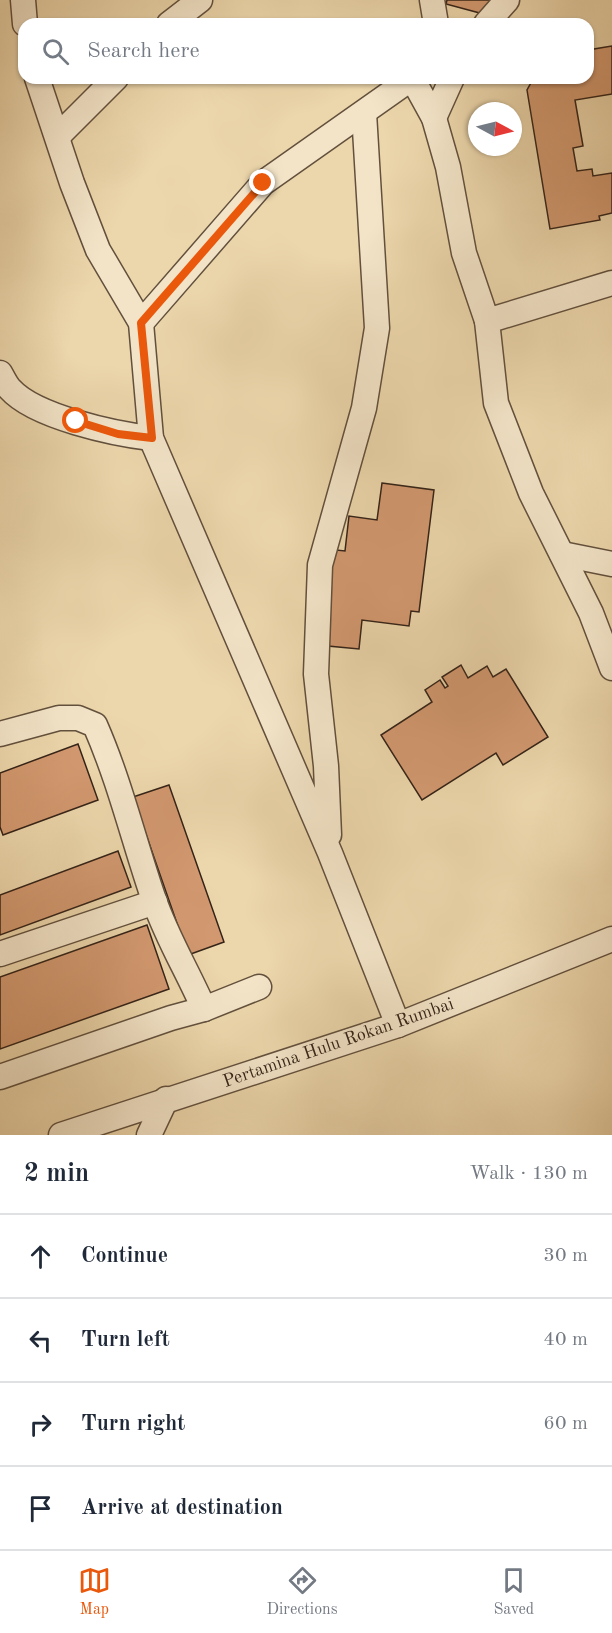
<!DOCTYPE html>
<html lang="en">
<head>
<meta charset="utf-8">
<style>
	body { margin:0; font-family:"Old Standard TT",serif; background:#f2f2f3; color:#1f2937 }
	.compass { position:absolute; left:468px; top:102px; width:54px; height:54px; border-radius:50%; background:#fff; box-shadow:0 2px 4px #0004; rotate:97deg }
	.stop { position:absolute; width:18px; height:18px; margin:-14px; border:4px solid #ea580c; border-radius:50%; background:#fff }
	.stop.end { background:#ea580c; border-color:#fff; box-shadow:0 2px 6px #0008 }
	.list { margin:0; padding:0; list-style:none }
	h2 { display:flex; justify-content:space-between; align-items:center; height:78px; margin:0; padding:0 24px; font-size:26px }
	h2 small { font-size:20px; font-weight:400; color:#747a83 }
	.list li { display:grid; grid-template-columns:39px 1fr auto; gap:18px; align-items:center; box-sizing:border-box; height:84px; padding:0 24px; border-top:2px solid #e0e1e3 }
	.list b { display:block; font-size:22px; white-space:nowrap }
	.list em { font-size:20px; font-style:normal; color:#747a83 }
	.icon { flex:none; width:33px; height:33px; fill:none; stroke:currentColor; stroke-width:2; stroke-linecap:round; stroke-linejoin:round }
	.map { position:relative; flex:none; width:612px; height:1135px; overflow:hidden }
	.search { position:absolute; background:#fff; box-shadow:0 2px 4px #0004; left:18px; right:18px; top:18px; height:66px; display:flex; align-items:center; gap:15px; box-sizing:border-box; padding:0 21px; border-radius:18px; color:#747a83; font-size:22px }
	.sheet { height:414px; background:#fff }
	nav { display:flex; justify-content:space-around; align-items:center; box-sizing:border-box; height:84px; border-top:2px solid #e0e1e3; background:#fff; font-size:16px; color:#747a83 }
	nav a { display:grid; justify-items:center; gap:3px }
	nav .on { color:#ea580c }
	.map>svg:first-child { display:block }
	.building { fill:#d2986f; stroke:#342318; stroke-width:1.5 }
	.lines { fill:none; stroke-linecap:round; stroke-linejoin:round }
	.minor-casing { stroke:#62503d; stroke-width:27 }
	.minor { stroke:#f3e4c8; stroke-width:24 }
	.route { stroke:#ea580c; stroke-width:8 }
	.labels { text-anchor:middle; stroke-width:4.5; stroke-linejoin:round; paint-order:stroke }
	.street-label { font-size:18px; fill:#342318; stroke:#f3e4c8 }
</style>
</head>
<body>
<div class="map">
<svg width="612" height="1135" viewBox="0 0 612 1135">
	<rect width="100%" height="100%" fill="#ecd6ab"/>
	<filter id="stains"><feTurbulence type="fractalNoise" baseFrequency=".00333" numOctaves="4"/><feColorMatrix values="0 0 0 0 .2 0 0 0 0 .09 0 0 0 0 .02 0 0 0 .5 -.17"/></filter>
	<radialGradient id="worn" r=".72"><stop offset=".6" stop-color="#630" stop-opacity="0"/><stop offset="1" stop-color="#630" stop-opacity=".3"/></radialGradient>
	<!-- building -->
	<g class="building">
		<polygon points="447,0 497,0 491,16 446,4"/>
		<polygon points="612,46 612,94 575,100 583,146 573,148 577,171 592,169 593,176 612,173 612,213 599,216 600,220 550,229 527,90 532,81 538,78 588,78 588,50"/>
		<polygon points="382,483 434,490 419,612 411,611 409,626 362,620 359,649 328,646 327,549 345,551 349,516 377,520"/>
		<polygon points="461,665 468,678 487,666 493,677 506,669 548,737 503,765 496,753 422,800 381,735 432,702 425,690 440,680 445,688 448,686 442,677"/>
		<polygon points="78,744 98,800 3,835 0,827 0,773"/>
		<polygon points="169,785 224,942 188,955 133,797"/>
		<polygon points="118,851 131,887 0,935 0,895"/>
		<polygon points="147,925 169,989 0,1049 0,977"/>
	</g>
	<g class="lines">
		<defs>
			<g id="minor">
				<polyline points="23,0 25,24"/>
				<polyline points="432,0 436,24"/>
				<polyline points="169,24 200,0"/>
				<polyline points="486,24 507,0"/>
				<polyline points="37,78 72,183 98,250 141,323 151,438 330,853 398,1025"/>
				<polyline points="412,78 434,118 448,167 464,253 487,321"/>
				<polyline points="434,118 452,78"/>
				<polyline points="58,136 116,78"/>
				<polyline points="612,283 487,321 496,403 531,493 591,613 612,668"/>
				<polyline points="141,323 263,183 412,78"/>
				<path d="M0,373C3,378 6,385 10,389C35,417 115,434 151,438"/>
				<polyline points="562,554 612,564"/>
				<path d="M0,734L59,718H78L95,725C120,782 134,842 154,900C167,938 188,972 204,1009"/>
				<polyline points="329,835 326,766 316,674 320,565 364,408 377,328 364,113"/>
				<polyline points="0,954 155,902"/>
				<polyline points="0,1077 171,1018 204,1009 259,987"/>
				<polyline points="61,1135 398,1025 612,939"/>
				<polyline points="149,1135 166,1099"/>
			</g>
		</defs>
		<!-- minor casing -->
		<use href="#minor" class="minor-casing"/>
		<!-- minor -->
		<use href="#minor" class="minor"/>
	</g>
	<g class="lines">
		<!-- route -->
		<polyline class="route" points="76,421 118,434 152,438 141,323 263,183"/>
	</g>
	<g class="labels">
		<!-- street labels -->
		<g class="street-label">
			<text transform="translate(338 1042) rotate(-19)" y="6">Pertamina Hulu Rokan Rumbai</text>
		</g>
	</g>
	<rect width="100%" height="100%" filter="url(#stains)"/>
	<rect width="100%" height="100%" fill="url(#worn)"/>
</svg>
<svg class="compass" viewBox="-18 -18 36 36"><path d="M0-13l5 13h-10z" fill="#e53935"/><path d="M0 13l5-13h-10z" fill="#747a83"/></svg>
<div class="stop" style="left:76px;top:421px"></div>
<div class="stop end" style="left:263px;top:183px"></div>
<div class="search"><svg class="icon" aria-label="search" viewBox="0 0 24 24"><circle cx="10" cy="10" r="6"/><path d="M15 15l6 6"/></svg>Search here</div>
</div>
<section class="sheet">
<h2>2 min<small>Walk · 130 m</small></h2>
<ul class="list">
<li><svg class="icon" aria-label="ahead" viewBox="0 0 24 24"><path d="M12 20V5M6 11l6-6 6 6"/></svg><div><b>Continue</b></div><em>30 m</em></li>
<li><svg class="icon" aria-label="left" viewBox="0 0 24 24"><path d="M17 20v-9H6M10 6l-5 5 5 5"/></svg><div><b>Turn left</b></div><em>40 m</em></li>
<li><svg class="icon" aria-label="right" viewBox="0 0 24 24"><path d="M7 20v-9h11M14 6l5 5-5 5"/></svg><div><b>Turn right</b></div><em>60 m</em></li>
<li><svg class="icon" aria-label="arrive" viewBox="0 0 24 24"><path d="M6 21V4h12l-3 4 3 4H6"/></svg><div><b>Arrive at destination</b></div></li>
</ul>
</section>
<nav>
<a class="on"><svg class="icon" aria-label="map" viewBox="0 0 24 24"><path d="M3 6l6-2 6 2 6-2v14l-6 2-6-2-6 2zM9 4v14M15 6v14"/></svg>Map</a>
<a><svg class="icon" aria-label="directions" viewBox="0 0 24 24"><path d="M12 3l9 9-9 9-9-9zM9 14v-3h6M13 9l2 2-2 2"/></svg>Directions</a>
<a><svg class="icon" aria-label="saved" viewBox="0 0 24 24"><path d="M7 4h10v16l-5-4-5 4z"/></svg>Saved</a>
</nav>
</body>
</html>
